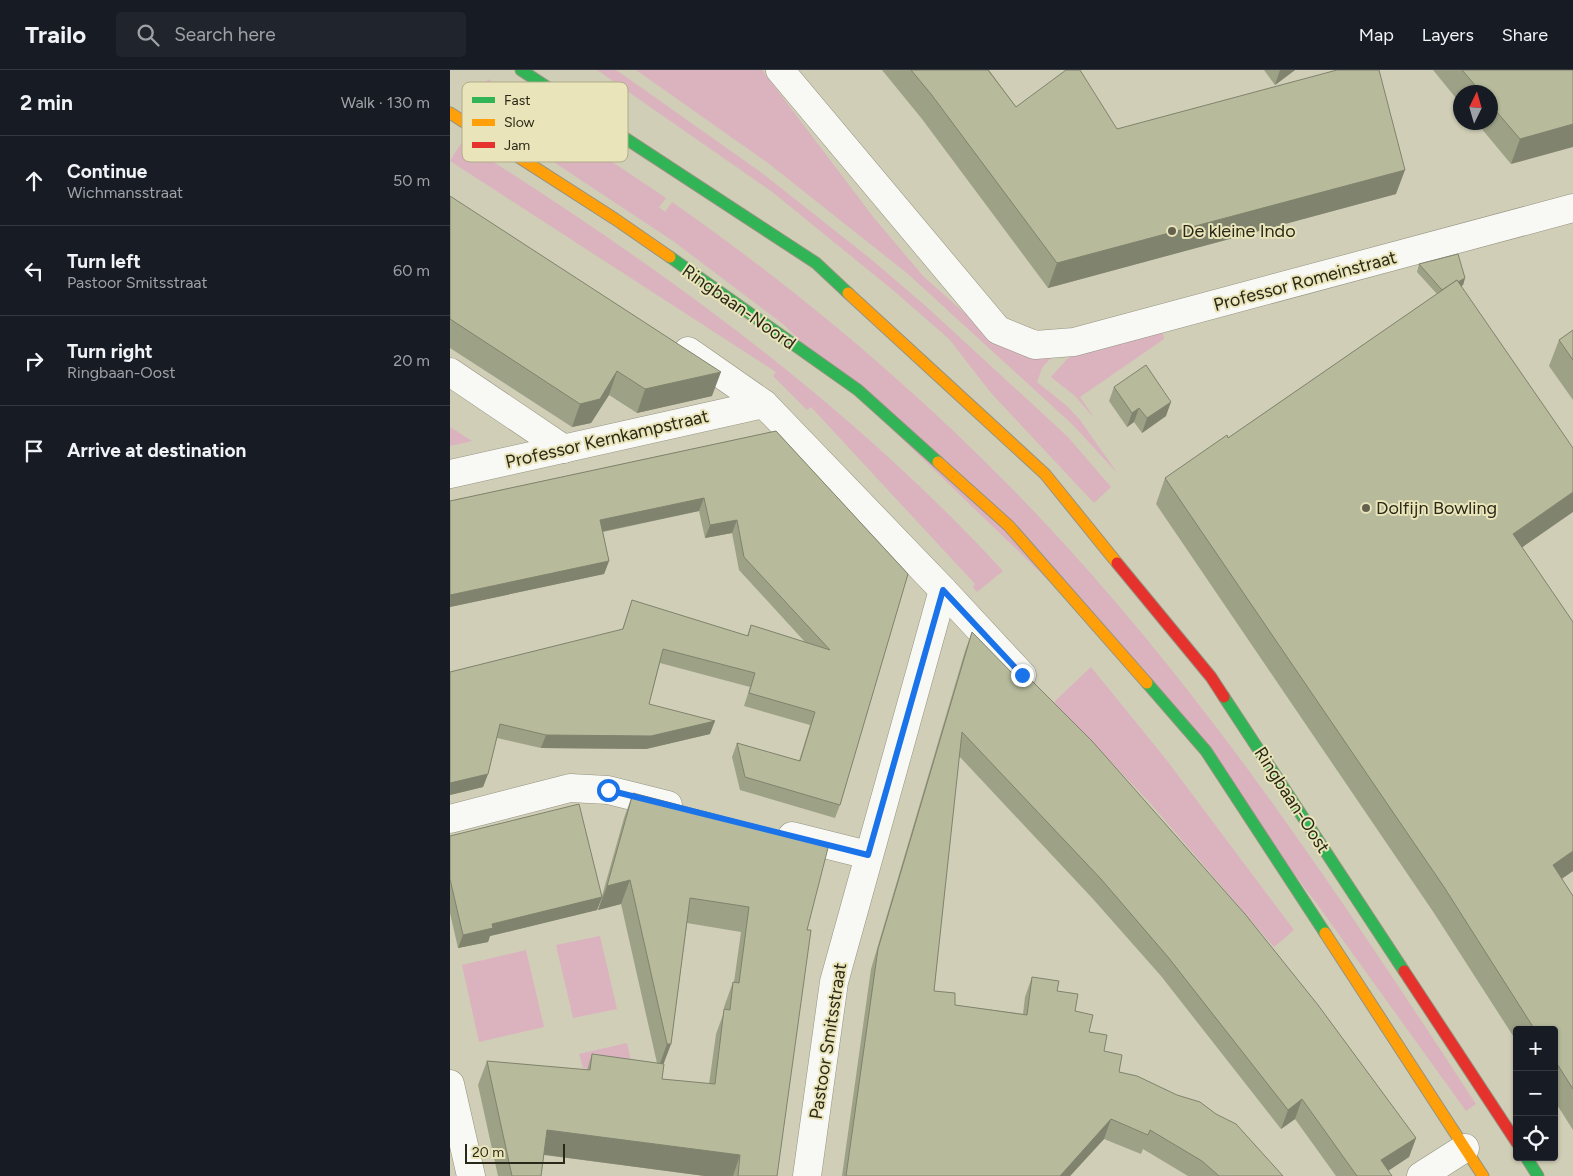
<!DOCTYPE html>
<html lang="en">
<head>
<meta charset="utf-8">
<style>
	body { margin:0; font-family:Figtree,sans-serif; background:#20242c; color:#f1f3f6 }
	.controls { position:absolute; right:15px; bottom:15px; display:grid; overflow:hidden; border-radius:5px; box-shadow:0 1px 4px #0004 }
	.controls button { width:45px; height:45px; display:grid; place-items:center; padding:0; border:0; border-bottom:1px solid #363941; background:#171b24; color:#f1f3f6; font:25px sans-serif }
	.compass { position:absolute; left:1003px; top:15px; width:45px; height:45px; border-radius:50%; background:#171b24; box-shadow:0 1px 4px #0004; rotate:5deg }
	.scale { position:absolute; left:15px; bottom:12px; width:100px; box-sizing:border-box; padding-left:5px; border:2px solid #2a2818; border-top:0; font-size:14px; line-height:18px; white-space:nowrap; color:#2a2818; -webkit-text-stroke:4px #e9e4b9; paint-order:stroke }
	.stop { position:absolute; width:15px; height:15px; margin:-11px; border:4px solid #1a73e8; border-radius:50%; background:#fff }
	.stop.end { background:#1a73e8; border-color:#fff; box-shadow:0 1px 5px #0008 }
	.list { margin:0; padding:0; list-style:none }
	h2 { display:flex; justify-content:space-between; align-items:center; height:65px; margin:0; padding:0 20px; font-size:21px }
	h2 small { font-size:16px; font-weight:400; color:#9ea1a6 }
	.list li { display:grid; grid-template-columns:32px 1fr auto; gap:15px; align-items:center; box-sizing:border-box; height:90px; padding:0 20px; border-top:1px solid #363941 }
	.list b { display:block; font-size:19px; white-space:nowrap }
	.list p { margin:0; font-size:16px; white-space:nowrap; color:#9ea1a6 }
	.list em { font-size:16px; font-style:normal; color:#9ea1a6 }
	.icon { flex:none; width:28px; height:28px; fill:none; stroke:currentColor; stroke-width:2; stroke-linecap:round; stroke-linejoin:round }
	.map { position:relative; flex:none; width:1123px; height:1106px; overflow:hidden }
	header { display:flex; align-items:center; gap:30px; box-sizing:border-box; height:70px; padding:0 25px; background:#171b24; border-bottom:1px solid #363941 }
	header strong { font-size:24px }
	nav { display:flex; gap:28px; margin-inline-start:auto; font-size:18px }
	.search { width:350px; height:45px; background:#20242c; display:flex; align-items:center; gap:12px; box-sizing:border-box; padding:0 18px; border-radius:5px; color:#9ea1a6; font-size:19px }
	main { display:flex }
	aside { flex:1; background:#171b24 }
	.map>svg:first-child { display:block }
	.green { fill:#dab3bf }
	.lines { fill:none; stroke-linecap:round; stroke-linejoin:round }
	.street-casing { stroke:#959380; stroke-width:29 }
	.fast-casing { stroke:#959380; stroke-width:13 }
	.slow-casing { stroke:#959380; stroke-width:13 }
	.jam-casing { stroke:#959380; stroke-width:13 }
	.street { stroke:#f8f8f4; stroke-width:28 }
	.fast { stroke:#30b455; stroke-width:11 }
	.slow { stroke:#ff9f0a; stroke-width:11 }
	.jam { stroke:#e5322d; stroke-width:11 }
	.wall { fill:#9da186; fill-rule:evenodd }
	.shaded-wall { fill:#80836d }
	.building { fill:#b7bb9c; stroke:#80836d }
	.route { stroke:#1a73e8; stroke-width:6 }
	.poi-dot { fill:#64624f; stroke:#e9e4b9; stroke-width:2 }
	.labels { text-anchor:middle; stroke-width:4; stroke-linejoin:round; paint-order:stroke }
	.poi-label { font-size:18px; fill:#2a2818; stroke:#e9e4b9; text-anchor:start }
	.street-label { font-size:18px; fill:#2a2818; stroke:#e9e4b9 }
	.key { fill:#e9e4b9; stroke:#b0ac89; stroke-width:1 }
	.key-label { font-size:14px; fill:#2a2818 }
</style>
</head>
<body>
<header>
<strong>Trailo</strong>
<div class="search"><svg class="icon" aria-label="search" viewBox="0 0 24 24"><circle cx="10" cy="10" r="6"/><path d="M15 15l6 6"/></svg>Search here</div>
<nav><a>Map</a><a>Layers</a><a>Share</a></nav>
</header>
<main>
<aside>
<h2>2 min<small>Walk · 130 m</small></h2>
<ul class="list">
<li><svg class="icon" aria-label="ahead" viewBox="0 0 24 24"><path d="M12 20V5M6 11l6-6 6 6"/></svg><div><b>Continue</b><p>Wichmansstraat</p></div><em>50 m</em></li>
<li><svg class="icon" aria-label="left" viewBox="0 0 24 24"><path d="M17 20v-9H6M10 6l-5 5 5 5"/></svg><div><b>Turn left</b><p>Pastoor Smitsstraat</p></div><em>60 m</em></li>
<li><svg class="icon" aria-label="right" viewBox="0 0 24 24"><path d="M7 20v-9h11M14 6l5 5-5 5"/></svg><div><b>Turn right</b><p>Ringbaan-Oost</p></div><em>20 m</em></li>
<li><svg class="icon" aria-label="arrive" viewBox="0 0 24 24"><path d="M6 21V4h12l-3 4 3 4H6"/></svg><div><b>Arrive at destination</b></div></li>
</ul>
</aside>
<div class="map">
<svg width="1123" height="1106" viewBox="0 0 1123 1106">
	<rect width="100%" height="100%" fill="#d0ceb6"/>
	<!-- green -->
	<g class="green">
		<polygon points="147,0 166,0 189,16 312,103 422,190 479,239 618,367 661,417 644,433 541,323 499,269 444,221 321,121"/>
		<polygon points="186,0 312,0 424,148 473,206 519,247 605,283 592,298 587,312 617,336 630,350 668,404 623,355 458,204 318,93"/>
		<path d="M38,9L216,128L209,137L215,142L222,132C384,245 534,378 662,528C798,686 912,860 1026,1034L1016,1041L867,834L678,587L333,254L223,171L19,36Z"/>
		<path d="M12,72C207,195 397,331 553,501L527,522L523,517L525,514L361,337L357,340L323,306L326,302L0,91Z"/>
		<polygon points="711,257 714,269 630,327 645,349 625,326 601,307 620,286"/>
		<polygon points="0,357 22,371 0,376"/>
		<polygon points="641,597 715,688 844,860 824,877 700,733 604,632"/>
		<polygon points="150,866 167,939 123,948 106,875"/>
		<polygon points="76,880 94,957 29,972 12,895"/>
		<polygon points="177,973 184,1004 133,998 129,984"/>
	</g>
	<g class="lines">
		<defs>
			<g id="street">
				<polyline points="330,0 548,260 585,275 624,272 1123,138"/>
				<polyline points="238,281 314,334 493,520 572,605"/>
				<polyline points="0,302 114,379"/>
				<polyline points="0,404 314,334"/>
				<polyline points="0,749 120,718 158,720 218,735"/>
				<polyline points="342,766 418,785"/>
				<polyline points="0,1014 21,1106"/>
				<polyline points="357,1106 384,912 493,520"/>
				<polyline points="971,1106 1015,1078"/>
			</g>
			<g id="fast">
				<polyline points="71,0 366,193 398,223"/>
				<polyline points="220,187 408,320 488,392"/>
				<polyline points="697,613 756,681 875,863"/>
				<polyline points="774,627 954,901"/>
				<polyline points="1076,1087 1088,1106"/>
			</g>
			<g id="slow">
				<polyline points="0,43 165,149 220,187"/>
				<polyline points="398,223 595,404 667,493"/>
				<polyline points="488,392 559,456 697,613"/>
				<polyline points="875,863 1033,1106"/>
			</g>
			<g id="jam">
				<polyline points="667,493 761,607 774,627"/>
				<polyline points="954,901 1067,1073"/>
			</g>
		</defs>
		<!-- street casing -->
		<use href="#street" class="street-casing"/>
		<!-- fast casing -->
		<use href="#fast" class="fast-casing"/>
		<!-- slow casing -->
		<use href="#slow" class="slow-casing"/>
		<!-- jam casing -->
		<use href="#jam" class="jam-casing"/>
		<!-- street -->
		<use href="#street" class="street"/>
		<!-- fast -->
		<use href="#fast" class="fast"/>
		<!-- slow -->
		<use href="#slow" class="slow"/>
		<!-- jam -->
		<use href="#jam" class="jam"/>
	</g>
	<!-- wall -->
	<g class="wall">
		<polygon points="432,0 539,0 566,37 667,59 946,124 598,218 472,49"/>
		<polygon points="814,0 845,0 825,15"/>
		<polygon points="983,0 1123,0 1061,94 1026,52 1040,52 1040,22 1010,22 1010,33"/>
		<polygon points="0,126 262,326 187,343 159,325 141,353 122,357 0,278"/>
		<polygon points="969,194 1015,208 1013,215 1011,216 1072,477 1123,801 1112,809 1123,826 1123,1060 1104,1030 1104,960 1067,960 1067,972 984,843 706,434 715,408 778,368 987,224 967,202"/>
		<polygon points="1123,260 1123,330 1099,296 1109,270"/>
		<polygon points="664,317 716,346 692,363 684,352 677,357 659,331"/>
		<polygon points="326,361 458,504 390,735 385,748 290,720 282,687 287,673 349,691 360,655 294,636 300,617 210,593 199,634 260,664 196,679 91,678 47,668 38,704 33,717 0,725 0,602 172,560 182,530 297,566 301,555 355,572 289,500 282,463 255,468 249,441 153,462 159,491 154,504 0,537 0,431"/>
		<polygon points="522,562 966,1068 959,1087 938,1101 942,1106 886,1106 845,1049 831,1059 711,906 643,829 509,686 484,921 505,935 573,944 575,927 582,907 607,921 625,941 669,1002 833,1106 738,1106 693,1079 691,1084 654,1069 620,1106 392,1106 421,899 515,581"/>
		<path d="M183,723L357,860L327,1106H255L94,1085L91,1106H48L28,1015L37,991L137,1000L142,984L207,993L171,834L148,840L151,829L147,840L40,866L38,872L8,878L0,843V766L152,826L174,748ZM237,853L291,862L284,912H283L274,937V942L266,964L259,1014L212,1009L213,994L221,974Z"/>
	</g>
	<!-- shaded-wall -->
	<g class="shaded-wall">
		<polygon points="830,0 845,0 825,15"/>
		<polygon points="1123,54 1123,77 1061,94 1070,69"/>
		<polygon points="955,100 946,124 598,218 607,193"/>
		<polygon points="1015,208 1013,215 991,230 994,222"/>
		<polygon points="167,301 159,325 141,353 122,357 130,334"/>
		<polygon points="271,302 262,326 187,343 195,319"/>
		<polygon points="721,332 716,346 692,363 697,348"/>
		<polygon points="689,338 684,352 677,357 682,343"/>
		<polygon points="1123,422 1123,442 1054,490 1063,464"/>
		<polygon points="254,428 249,441 145,463 150,450"/>
		<polygon points="287,450 282,463 255,468 260,455"/>
		<polygon points="159,491 154,504 0,537 0,525"/>
		<polygon points="265,651 260,664 196,679 91,678 96,665"/>
		<polygon points="38,704 33,717 0,725 0,713"/>
		<polygon points="1123,781 1123,801 1093,821 1103,795"/>
		<polygon points="180,810 171,834 148,840 157,816"/>
		<polygon points="152,827 147,840 40,866 38,872 8,878 13,865 42,854"/>
		<polygon points="217,974 221,974 212,998 208,999"/>
		<polygon points="852,1029 845,1049 831,1059 838,1040"/>
		<polygon points="661,1049 654,1069 620,1106 610,1106"/>
		<polygon points="97,1060 290,1085 283,1106 255,1106 89,1084"/>
		<polygon points="966,1068 959,1087 930,1106 931,1090"/>
	</g>
	<!-- building -->
	<g class="building">
		<polygon points="461,0 538,0 566,37 616,0 630,0 667,59 887,0 929,0 955,100 607,193 481,24"/>
		<polygon points="1012,0 1123,0 1123,54 1070,69 1040,34 1040,22 1031,22"/>
		<polygon points="0,126 271,302 195,319 167,301 150,329 130,334 0,249"/>
		<polygon points="1008,184 1015,208 1008,212 1007,210 992,220 969,194"/>
		<polygon points="1007,210 1123,378 1123,422 1063,464 1123,552 1123,781 1103,795 1123,826 1123,1019 1104,989 1104,960 1085,960 994,817 715,408 777,365 778,368"/>
		<polygon points="1123,260 1123,290 1109,270"/>
		<polygon points="696,295 721,332 697,348 689,338 682,343 664,317"/>
		<polygon points="326,361 458,504 390,735 295,707 287,673 350,691 365,642 299,623 305,603 213,579 199,634 265,651 201,666 96,665 50,654 38,704 0,713 0,602 173,559 182,530 298,566 301,555 380,580 294,487 287,450 260,455 254,428 150,450 159,491 0,525 0,431"/>
		<polygon points="522,562 564,605 570,599 642,671 795,844 868,935 966,1068 931,1090 942,1106 907,1106 852,1029 838,1040 718,887 651,809 512,662 484,921 505,923 505,935 577,945 582,907 609,911 607,921 628,924 625,941 643,945 639,962 657,965 654,981 672,985 669,1002 687,1006 727,1025 750,1032 766,1044 786,1054 833,1106 769,1106 752,1091 700,1060 698,1065 661,1049 610,1106 396,1106 428,879"/>
		<polygon points="183,723 379,774 357,860 361,860 327,1106 288,1106 290,1085 97,1060 91,1106 62,1106 37,991 140,1000 142,984 214,994 212,1009 265,1014 274,939 280,940 283,912 289,913 299,837 240,828 221,974 217,974 180,810 157,816"/>
		<polygon points="129,734 152,827 42,854 43,858 13,865 0,809 0,766"/>
	</g>
	<g class="lines">
		<!-- route -->
		<polyline class="route" points="158,720 418,785 493,520 572,605"/>
	</g>
	<!-- markers -->
	<g class="poi-dot">
		<circle cx="722" cy="161" r="5"/>
		<circle cx="916" cy="438" r="5"/>
	</g>
	<g class="labels">
		<!-- poi labels -->
		<g class="poi-label">
			<text x="732" y="167">De kleine Indo</text>
			<text x="926" y="444">Dolfijn Bowling</text>
		</g>
		<!-- street labels -->
		<g class="street-label">
			<text transform="translate(855 211) rotate(-15)" y="6">Professor Romeinstraat</text>
			<text transform="translate(289 237) rotate(35)" y="6">Ringbaan-Noord</text>
			<text transform="translate(157 369) rotate(-13)" y="6">Professor Kernkampstraat</text>
			<text transform="translate(842 730) rotate(57)" y="6">Ringbaan-Oost</text>
			<text transform="translate(378 971) rotate(-81)" y="6">Pastoor Smitsstraat</text>
		</g>
	</g>
	<!-- legend -->
	<rect x="12" y="12" width="166" height="80" rx="8" class="key"/>
	<rect x="22" y="27" width="23" height="6" fill="#30b455"/>
	<rect x="22" y="49" width="23" height="7" fill="#ff9f0a"/>
	<rect x="22" y="72" width="23" height="6" fill="#e5322d"/>
	<g class="key-label">
		<text x="54" y="35">Fast</text>
		<text x="54" y="57">Slow</text>
		<text x="54" y="80">Jam</text>
	</g>
</svg>
<div class="controls">
<button>+</button>
<button>−</button>
<button><svg class="icon" aria-label="locate" viewBox="0 0 24 24"><circle cx="12" cy="12" r="6"/><path d="M12 2v4M12 18v4M2 12h4M18 12h4"/></svg></button>
</div>
<svg class="compass" viewBox="-18 -18 36 36"><path d="M0-13l5 13h-10z" fill="#e53935"/><path d="M0 13l5-13h-10z" fill="#9ea1a6"/></svg>
<div class="scale">20 m</div>
<div class="stop" style="left:158px;top:720px"></div>
<div class="stop end" style="left:572px;top:605px"></div>
</div>
</main>
</body>
</html>
